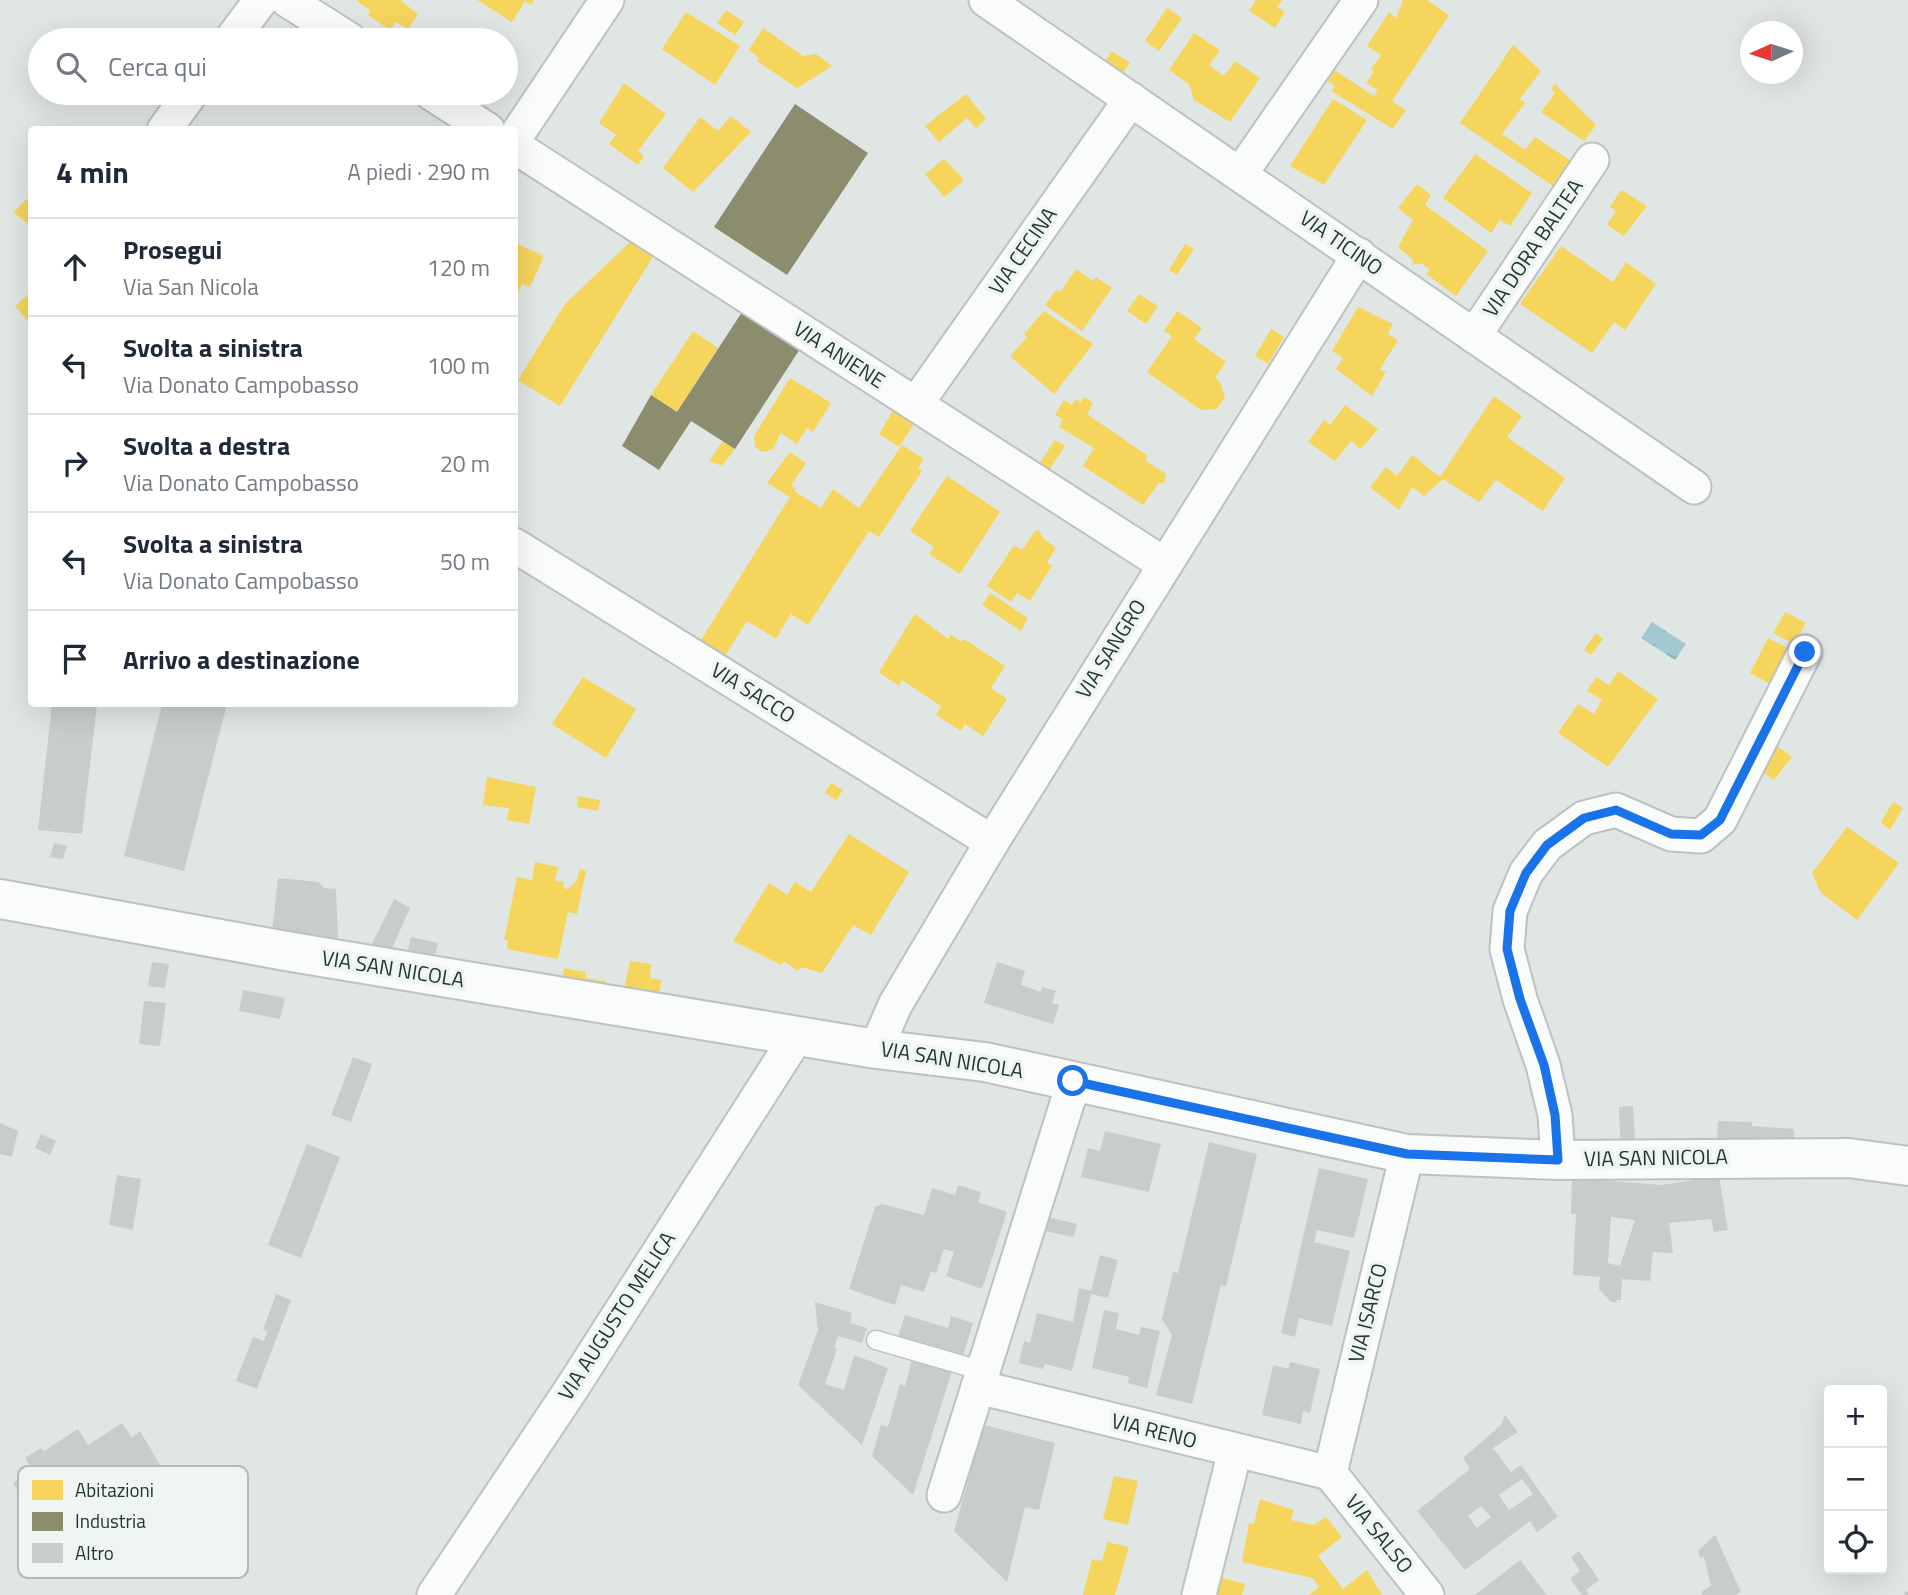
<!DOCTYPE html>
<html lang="it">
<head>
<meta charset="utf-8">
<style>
	body { margin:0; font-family:"Titillium Web",sans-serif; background:#f6f6f7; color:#1f2937 }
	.controls { position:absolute; right:21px; bottom:21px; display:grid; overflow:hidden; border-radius:7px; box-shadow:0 7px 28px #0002 }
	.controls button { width:63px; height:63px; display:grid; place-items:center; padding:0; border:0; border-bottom:2px solid #e0e1e3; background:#fff; color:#1f2937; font:35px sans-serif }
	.compass { position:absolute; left:1740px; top:21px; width:63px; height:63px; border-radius:50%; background:#fff; box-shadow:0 7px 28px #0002; rotate:267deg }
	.stop { position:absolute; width:21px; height:21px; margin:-16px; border:5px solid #1a73e8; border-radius:50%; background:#fff }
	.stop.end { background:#1a73e8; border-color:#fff; box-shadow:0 2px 7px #0008 }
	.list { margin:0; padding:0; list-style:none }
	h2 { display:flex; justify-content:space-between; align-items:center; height:91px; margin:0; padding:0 28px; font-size:30px }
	h2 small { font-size:23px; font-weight:400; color:#747a83 }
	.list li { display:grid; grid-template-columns:46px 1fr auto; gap:21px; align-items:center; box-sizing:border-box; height:98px; padding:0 28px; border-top:2px solid #e0e1e3 }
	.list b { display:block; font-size:26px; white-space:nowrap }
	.list p { margin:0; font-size:23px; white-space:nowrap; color:#747a83 }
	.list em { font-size:23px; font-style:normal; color:#747a83 }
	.icon { flex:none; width:38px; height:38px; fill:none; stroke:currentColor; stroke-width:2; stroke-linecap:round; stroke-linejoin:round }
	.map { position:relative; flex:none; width:1908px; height:1595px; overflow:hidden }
	.search { position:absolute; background:#fff; box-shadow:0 7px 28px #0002; left:28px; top:28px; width:490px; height:77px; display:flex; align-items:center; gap:18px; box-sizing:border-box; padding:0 24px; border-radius:38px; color:#747a83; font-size:26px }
	.panel { position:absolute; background:#fff; box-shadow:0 7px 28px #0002; left:28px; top:126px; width:490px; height:581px; border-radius:7px }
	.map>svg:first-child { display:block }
	.water { fill:url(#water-ripples) }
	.homes { fill:#f6d55c }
	.industry { fill:#8c8c6e }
	.building { fill:#c7cdcb; fill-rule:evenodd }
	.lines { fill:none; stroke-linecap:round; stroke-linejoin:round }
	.service-casing { stroke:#bdc2c1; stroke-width:21 }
	.minor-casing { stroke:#bdc2c1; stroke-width:37 }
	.tertiary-casing { stroke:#bdc2c1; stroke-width:42 }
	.path { stroke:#bfc6c5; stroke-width:4.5; stroke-dasharray:3.5 5; stroke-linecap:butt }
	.service { stroke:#fafbfb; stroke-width:18 }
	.minor { stroke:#fafbfb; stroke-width:33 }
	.tertiary { stroke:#fafbfb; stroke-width:38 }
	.route { stroke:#1a73e8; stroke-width:9 }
	.labels { text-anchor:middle; stroke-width:7; stroke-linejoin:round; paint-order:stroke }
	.street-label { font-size:21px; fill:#203733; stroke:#eef5f2 }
	.key { fill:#eef5f2; stroke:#b0bcb9; stroke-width:2 }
	.key-label { font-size:19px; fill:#203733 }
</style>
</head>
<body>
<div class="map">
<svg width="1908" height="1595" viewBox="0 0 1908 1595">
	<defs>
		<pattern id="water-ripples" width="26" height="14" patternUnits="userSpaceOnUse" patternTransform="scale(1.75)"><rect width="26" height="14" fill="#a2c8d2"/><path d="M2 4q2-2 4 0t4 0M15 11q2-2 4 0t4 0" fill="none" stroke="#8bacb5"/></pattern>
	</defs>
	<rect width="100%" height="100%" fill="#e0e6e4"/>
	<!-- water -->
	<polygon class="water" points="1652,622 1686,644 1675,660 1641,638"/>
	<!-- homes -->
	<g class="homes">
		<polygon points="356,0 400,0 418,14 408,29 396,22 390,30 368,15 371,11"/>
		<polygon points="477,0 534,0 531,5 525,1 512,22"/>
		<polygon points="1256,0 1282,0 1277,7 1285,12 1275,28 1249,11"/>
		<polygon points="1403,0 1427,0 1449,15 1392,101 1406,110 1393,129 1331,91 1335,86 1324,79 1331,68 1374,96 1378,90 1366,83 1374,72 1371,69 1381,55 1367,46 1389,12 1396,18"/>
		<polygon points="1167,8 1182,18 1159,51 1145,41"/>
		<polygon points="726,10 744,22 735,35 717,23"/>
		<polygon points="686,12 740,46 715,85 662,49"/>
		<polygon points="763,28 803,56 816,54 832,66 797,88 757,61 759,58 749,50"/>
		<polygon points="1194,33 1220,50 1209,65 1224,76 1235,61 1260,78 1230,122 1194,100 1189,84 1169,70"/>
		<polygon points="1513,45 1541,71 1520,99 1525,103 1502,134 1525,150 1535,137 1571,161 1553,186 1460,123"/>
		<polygon points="1112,51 1130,63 1121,75 1103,64"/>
		<polygon points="624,83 666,114 638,151 644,156 638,165 609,144 616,135 599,123"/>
		<polygon points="1555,84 1596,125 1584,141 1541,112 1555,93 1551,89"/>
		<polygon points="966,94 986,119 976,128 967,118 939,142 925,126"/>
		<polygon points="1333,99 1367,120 1324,185 1290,166"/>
		<polygon points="731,116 751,132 693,192 663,168 700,117 718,131"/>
		<polygon points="1475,154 1532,193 1510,226 1500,220 1491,233 1443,198"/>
		<polygon points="944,159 964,180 944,197 925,174"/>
		<polygon points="1417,184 1431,195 1425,205 1488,251 1456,296 1426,274 1430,270 1421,263 1413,265 1412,259 1398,247 1413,220 1398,208"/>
		<polygon points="1621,190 1647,206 1624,236 1607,225 1616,211 1610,207"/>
		<polygon points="28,198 32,201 32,227 13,212"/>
		<polygon points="631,241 654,255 560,406 518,380 565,304"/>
		<polygon points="514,242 544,256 530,287 522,284 514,300"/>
		<polygon points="1185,244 1194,249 1177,275 1169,270"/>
		<polygon points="1561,246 1613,282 1626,262 1656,284 1625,330 1614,322 1592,353 1520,304"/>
		<polygon points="1076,269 1093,281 1096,277 1112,288 1082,331 1045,305 1056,290 1060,292"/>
		<polygon points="32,291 32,326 15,306"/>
		<polygon points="1139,294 1158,306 1146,324 1127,311"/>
		<polygon points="1358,307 1393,324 1388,334 1398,340 1380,369 1386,372 1372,396 1336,369 1343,358 1332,351"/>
		<polygon points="1044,311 1093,344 1054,394 1010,356 1027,337 1024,334"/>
		<polygon points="1177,311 1202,328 1194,339 1226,362 1215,378 1220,382 1225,397 1217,409 1201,410 1147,372 1172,336 1164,331"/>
		<polygon points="1271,329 1284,337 1268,364 1255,356"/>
		<polygon points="693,331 718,348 677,412 651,395"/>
		<polygon points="790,378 831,403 813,432 807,428 797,444 781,433 773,449 762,452 755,447 754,436"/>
		<polygon points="1494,396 1522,416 1507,437 1565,478 1543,511 1496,480 1479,502 1443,479 1424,496 1412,487 1399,510 1370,487 1386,467 1397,476 1412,455 1440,477"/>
		<polygon points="1084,397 1093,403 1087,414 1148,456 1145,460 1166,474 1165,482 1158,484 1143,505 1083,466 1094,448 1059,427 1063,419 1055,415 1064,400 1072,405 1076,399 1081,402"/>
		<polygon points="1345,405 1378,429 1361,449 1351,441 1335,461 1308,442 1324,420 1330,425"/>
		<polygon points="893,411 914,424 899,447 879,434"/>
		<polygon points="1055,440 1065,446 1049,470 1039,464"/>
		<polygon points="723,441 735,449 722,466 709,461"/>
		<polygon points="902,445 924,459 918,468 922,471 879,537 869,531 808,625 791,614 776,639 747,621 725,656 701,640 790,497 767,483 790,452 806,463 791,486 796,488 794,491 821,508 833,489 859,508"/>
		<polygon points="947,476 1000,512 960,574 929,554 934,547 910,531"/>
		<polygon points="1039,530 1043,538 1056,548 1047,563 1052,566 1030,601 1017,593 1011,602 987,586 1014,545 1022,550 1035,531"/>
		<polygon points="990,593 1028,618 1021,631 982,605"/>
		<polygon points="1785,612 1806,623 1794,644 1773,633"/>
		<polygon points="915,614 948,639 951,635 962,642 964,639 1005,666 991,688 1007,699 983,736 965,724 961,731 936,715 941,706 902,680 899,686 879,672"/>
		<polygon points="1596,633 1603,639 1591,655 1584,650"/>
		<polygon points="1768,638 1791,650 1772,685 1750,673"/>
		<polygon points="1618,671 1658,699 1608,767 1558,733 1578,704 1594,714 1602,700 1587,691 1596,677 1609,685"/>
		<polygon points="583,677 636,709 606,758 552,724"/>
		<polygon points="1774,744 1792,757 1774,780 1760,770"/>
		<polygon points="487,777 536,787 529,824 507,820 509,808 483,805"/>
		<polygon points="831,783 843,790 836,800 825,793"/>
		<polygon points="578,796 600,800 598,811 577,807"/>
		<polygon points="1893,802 1903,808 1890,830 1881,822"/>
		<polygon points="1847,827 1899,863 1857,920 1821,893 1812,873"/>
		<polygon points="849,834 909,872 871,935 853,925 822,973 801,967 798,971 784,961 781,965 733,941 769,883 787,895 795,882 811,892"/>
		<polygon points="535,862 558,867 555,881 564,882 563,888 568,889 577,880 580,869 586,871 577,914 568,912 558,959 507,949 508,940 504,940 517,877 532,880"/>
		<polygon points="630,961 651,964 650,978 661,980 659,1000 623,995"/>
		<polygon points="564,968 586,972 585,978 606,981 605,993 561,987"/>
		<polygon points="1114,1476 1138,1481 1128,1525 1103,1519"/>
		<polygon points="1260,1499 1294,1510 1291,1520 1314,1525 1326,1517 1342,1537 1318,1556 1343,1589 1367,1570 1382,1595 1309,1595 1319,1587 1313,1578 1242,1562 1249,1523 1254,1524"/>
		<polygon points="1107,1542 1129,1547 1115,1595 1083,1595 1092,1559 1102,1561"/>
		<polygon points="1219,1577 1245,1584 1242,1595 1215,1595"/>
	</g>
	<!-- industry -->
	<g class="industry">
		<polygon points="795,104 868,153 787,275 714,227"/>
		<polygon points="742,312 800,349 735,449 691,421 659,470 622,446 651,395 677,412"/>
	</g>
	<!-- building -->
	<g class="building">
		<polygon points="52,704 97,704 82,834 38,830"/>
		<polygon points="162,704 227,704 184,871 124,856"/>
		<polygon points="54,843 67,846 63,859 50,857"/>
		<polygon points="278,878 319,882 324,888 336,889 338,938 272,931"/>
		<polygon points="394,899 410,908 389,955 371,946"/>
		<polygon points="411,937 438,943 435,955 430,959 406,959"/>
		<polygon points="152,962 169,964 165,988 148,986"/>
		<polygon points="997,962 1025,971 1021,985 1041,992 1042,987 1056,991 1052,1003 1059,1005 1053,1024 984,1003"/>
		<polygon points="243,990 285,998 280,1019 239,1011"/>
		<polygon points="144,1001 166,1003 160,1046 139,1044"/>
		<polygon points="353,1057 372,1064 351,1122 331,1115"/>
		<polygon points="1633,1106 1635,1142 1621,1152 1619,1107"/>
		<polygon points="1718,1121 1752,1122 1752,1126 1794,1129 1794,1143 1717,1144"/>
		<polygon points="0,1123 18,1131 12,1157 0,1154"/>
		<polygon points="1105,1131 1161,1144 1149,1192 1081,1177 1088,1148 1100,1151"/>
		<polygon points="41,1134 56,1141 50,1155 35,1148"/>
		<polygon points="1209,1142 1257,1154 1226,1287 1221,1285 1192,1404 1156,1395 1172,1335 1162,1319 1173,1272 1178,1273"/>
		<polygon points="307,1144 340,1157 301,1258 268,1245"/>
		<polygon points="1319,1168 1368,1179 1354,1238 1317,1230 1314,1242 1350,1251 1332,1326 1299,1318 1295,1337 1281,1333"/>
		<polygon points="117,1175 141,1179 133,1230 109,1225"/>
		<path d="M1719,1176L1728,1230L1714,1232L1711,1219L1669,1223L1673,1253L1653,1252L1650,1281L1622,1279L1621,1300H1616L1617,1303L1611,1302L1599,1289L1600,1277L1573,1275L1576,1214H1571L1572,1178L1662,1185ZM1611,1217L1635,1220L1620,1266L1608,1263Z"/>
		<polygon points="958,1185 981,1192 978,1202 1007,1212 982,1289 946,1276 954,1252 944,1249 936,1273 931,1271 924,1292 901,1285 895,1305 849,1289 875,1207 882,1204 924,1215 932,1188 955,1195"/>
		<polygon points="1047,1217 1077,1224 1074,1237 1044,1231"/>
		<polygon points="1100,1255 1118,1260 1108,1298 1091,1294 1072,1371 1045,1364 1043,1369 1019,1363 1024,1341 1030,1343 1037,1313 1073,1322 1079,1288 1091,1291"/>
		<polygon points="276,1294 291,1300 257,1389 236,1381 253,1337 264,1341 267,1331 263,1330"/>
		<polygon points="815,1302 852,1313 850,1323 867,1328 862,1343 838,1336 834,1348 837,1349 825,1384 844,1390 854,1355 888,1368 862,1445 798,1385 818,1330"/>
		<polygon points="1104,1310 1119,1313 1116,1329 1139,1335 1141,1327 1160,1331 1147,1388 1128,1383 1129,1377 1092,1368"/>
		<polygon points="905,1315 948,1328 951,1316 973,1323 963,1356 898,1337"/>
		<polygon points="912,1360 952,1371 913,1495 872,1456 881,1425 888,1427 900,1384 905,1386"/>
		<polygon points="1290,1362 1320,1369 1310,1413 1303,1411 1301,1424 1262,1415 1273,1365 1289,1369"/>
		<path d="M1505,1415L1518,1432L1493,1448L1511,1472L1521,1465L1558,1517L1537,1532L1530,1521L1465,1570L1417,1511L1470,1469L1463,1458L1501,1425ZM1522,1479L1533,1494L1509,1510L1499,1495ZM1481,1506L1491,1517L1477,1528L1468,1516Z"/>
		<polygon points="122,1423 132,1438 140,1431 167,1477 145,1492 131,1470 110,1484 106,1478 74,1498 72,1495 56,1505 53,1502 34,1515 13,1483 33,1470 25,1458 41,1448 44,1451 78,1429 88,1445"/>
		<polygon points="984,1425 1055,1443 1039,1510 1025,1507 1007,1582 954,1531"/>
		<polygon points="1715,1535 1741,1592 1736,1595 1702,1595 1701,1592 1711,1586 1704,1557 1700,1558 1698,1551"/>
		<polygon points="1579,1551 1599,1580 1586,1590 1589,1595 1582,1595 1570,1579 1580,1571 1571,1557"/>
		<polygon points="1520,1560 1547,1595 1475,1595"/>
	</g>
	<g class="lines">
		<defs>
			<polyline id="service" points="876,1340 983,1371"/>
			<g id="minor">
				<polyline points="287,0 350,40"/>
				<polyline points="986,0 1694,487"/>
				<polyline points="231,40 261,0"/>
				<polyline points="431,93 488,130"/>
				<polyline points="164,130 191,93"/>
				<polyline points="514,139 607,0"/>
				<polyline points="514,146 1164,564"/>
				<polyline points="1241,173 1361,0"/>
				<polyline points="1474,336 1592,160"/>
				<polyline points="916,404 1131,99"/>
				<polyline points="514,545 992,842"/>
				<polyline points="876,1049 895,1005 992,842 1359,255"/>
				<polyline points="1074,1081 978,1387 1330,1473"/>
				<polyline points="1558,1160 1555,1115 1543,1065 1520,999 1507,949 1510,911 1526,873 1547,845 1584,818 1616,810 1671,834 1701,836 1720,820 1805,652"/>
				<polyline points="1330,1473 1407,1154"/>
				<polyline points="1330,1473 1427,1595"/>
				<polyline points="944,1495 978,1387"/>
				<polyline points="434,1595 572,1388 797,1036"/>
				<polyline points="1199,1595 1235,1451"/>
			</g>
			<polyline id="tertiary" points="0,899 286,951 876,1049 985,1062 1407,1154 1558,1160 1849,1158 1908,1166"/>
		</defs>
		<!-- service casing -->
		<use href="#service" class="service-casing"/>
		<!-- minor casing -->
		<use href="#minor" class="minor-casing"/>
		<!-- tertiary casing -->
		<use href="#tertiary" class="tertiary-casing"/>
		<!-- path -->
		<polyline class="path" points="1906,1595 1908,1590"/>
		<!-- service -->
		<use href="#service" class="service"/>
		<!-- minor -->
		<use href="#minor" class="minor"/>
		<!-- tertiary -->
		<use href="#tertiary" class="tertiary"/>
	</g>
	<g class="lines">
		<!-- route -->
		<polyline class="route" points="1073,1081 1407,1154 1558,1160 1555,1115 1544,1065 1520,999 1507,949 1510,911 1526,873 1547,845 1584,818 1616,810 1671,834 1701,835 1720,820 1805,652"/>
	</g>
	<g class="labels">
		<!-- street labels -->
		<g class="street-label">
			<text transform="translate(1341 243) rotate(35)" y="7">VIA TICINO</text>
			<text transform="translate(1533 248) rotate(-56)" y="7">VIA DORA BALTEA</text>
			<text transform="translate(1023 251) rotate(-55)" y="7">VIA CECINA</text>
			<text transform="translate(839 355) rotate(33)" y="7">VIA ANIENE</text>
			<text transform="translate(1111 649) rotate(-58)" y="7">VIA SANGRO</text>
			<text transform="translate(753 693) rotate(32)" y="7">VIA SACCO</text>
			<text transform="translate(393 969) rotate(9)" y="7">VIA SAN NICOLA</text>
			<text transform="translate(952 1060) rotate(9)" y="7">VIA SAN NICOLA</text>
			<text transform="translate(1656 1158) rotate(-1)" y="7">VIA SAN NICOLA</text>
			<text transform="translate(1368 1313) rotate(-76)" y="7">VIA ISARCO</text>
			<text transform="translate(617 1316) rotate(-57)" y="7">VIA AUGUSTO MELICA</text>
			<text transform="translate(1154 1431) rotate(14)" y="7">VIA RENO</text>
			<text transform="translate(1379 1534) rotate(51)" y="7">VIA SALSO</text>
		</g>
	</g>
	<!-- legend -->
	<rect x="18" y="1466" width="230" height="112" rx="10" class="key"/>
	<rect x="32" y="1480" width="31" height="20" fill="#f6d55c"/>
	<rect x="32" y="1512" width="31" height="19" fill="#8c8c6e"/>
	<rect x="32" y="1543" width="31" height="20" fill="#c7cdcb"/>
	<g class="key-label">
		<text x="75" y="1497">Abitazioni</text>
		<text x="75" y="1528">Industria</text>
		<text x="75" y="1560">Altro</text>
	</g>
</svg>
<div class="controls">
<button>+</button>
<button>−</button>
<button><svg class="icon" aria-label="locate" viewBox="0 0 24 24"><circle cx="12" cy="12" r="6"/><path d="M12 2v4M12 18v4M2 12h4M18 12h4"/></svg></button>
</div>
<svg class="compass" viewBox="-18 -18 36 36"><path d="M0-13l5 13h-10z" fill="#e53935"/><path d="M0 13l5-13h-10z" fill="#747a83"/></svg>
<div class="stop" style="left:1073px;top:1081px"></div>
<div class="stop end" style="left:1805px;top:652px"></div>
<div class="search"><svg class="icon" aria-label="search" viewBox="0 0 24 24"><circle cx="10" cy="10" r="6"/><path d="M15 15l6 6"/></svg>Cerca qui</div>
<section class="panel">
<h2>4 min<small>A piedi · 290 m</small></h2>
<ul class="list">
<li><svg class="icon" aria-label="ahead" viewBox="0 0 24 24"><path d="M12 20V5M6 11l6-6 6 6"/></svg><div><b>Prosegui</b><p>Via San Nicola</p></div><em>120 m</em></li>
<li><svg class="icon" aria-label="left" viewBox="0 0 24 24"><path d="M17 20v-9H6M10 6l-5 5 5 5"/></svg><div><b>Svolta a sinistra</b><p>Via Donato Campobasso</p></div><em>100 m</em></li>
<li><svg class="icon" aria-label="right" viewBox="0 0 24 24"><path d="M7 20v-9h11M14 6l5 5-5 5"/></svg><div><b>Svolta a destra</b><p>Via Donato Campobasso</p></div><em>20 m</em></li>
<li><svg class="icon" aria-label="left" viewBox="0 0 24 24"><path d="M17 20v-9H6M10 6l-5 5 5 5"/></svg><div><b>Svolta a sinistra</b><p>Via Donato Campobasso</p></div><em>50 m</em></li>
<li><svg class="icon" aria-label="arrive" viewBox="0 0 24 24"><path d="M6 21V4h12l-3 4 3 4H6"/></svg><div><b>Arrivo a destinazione</b></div></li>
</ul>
</section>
</div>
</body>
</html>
